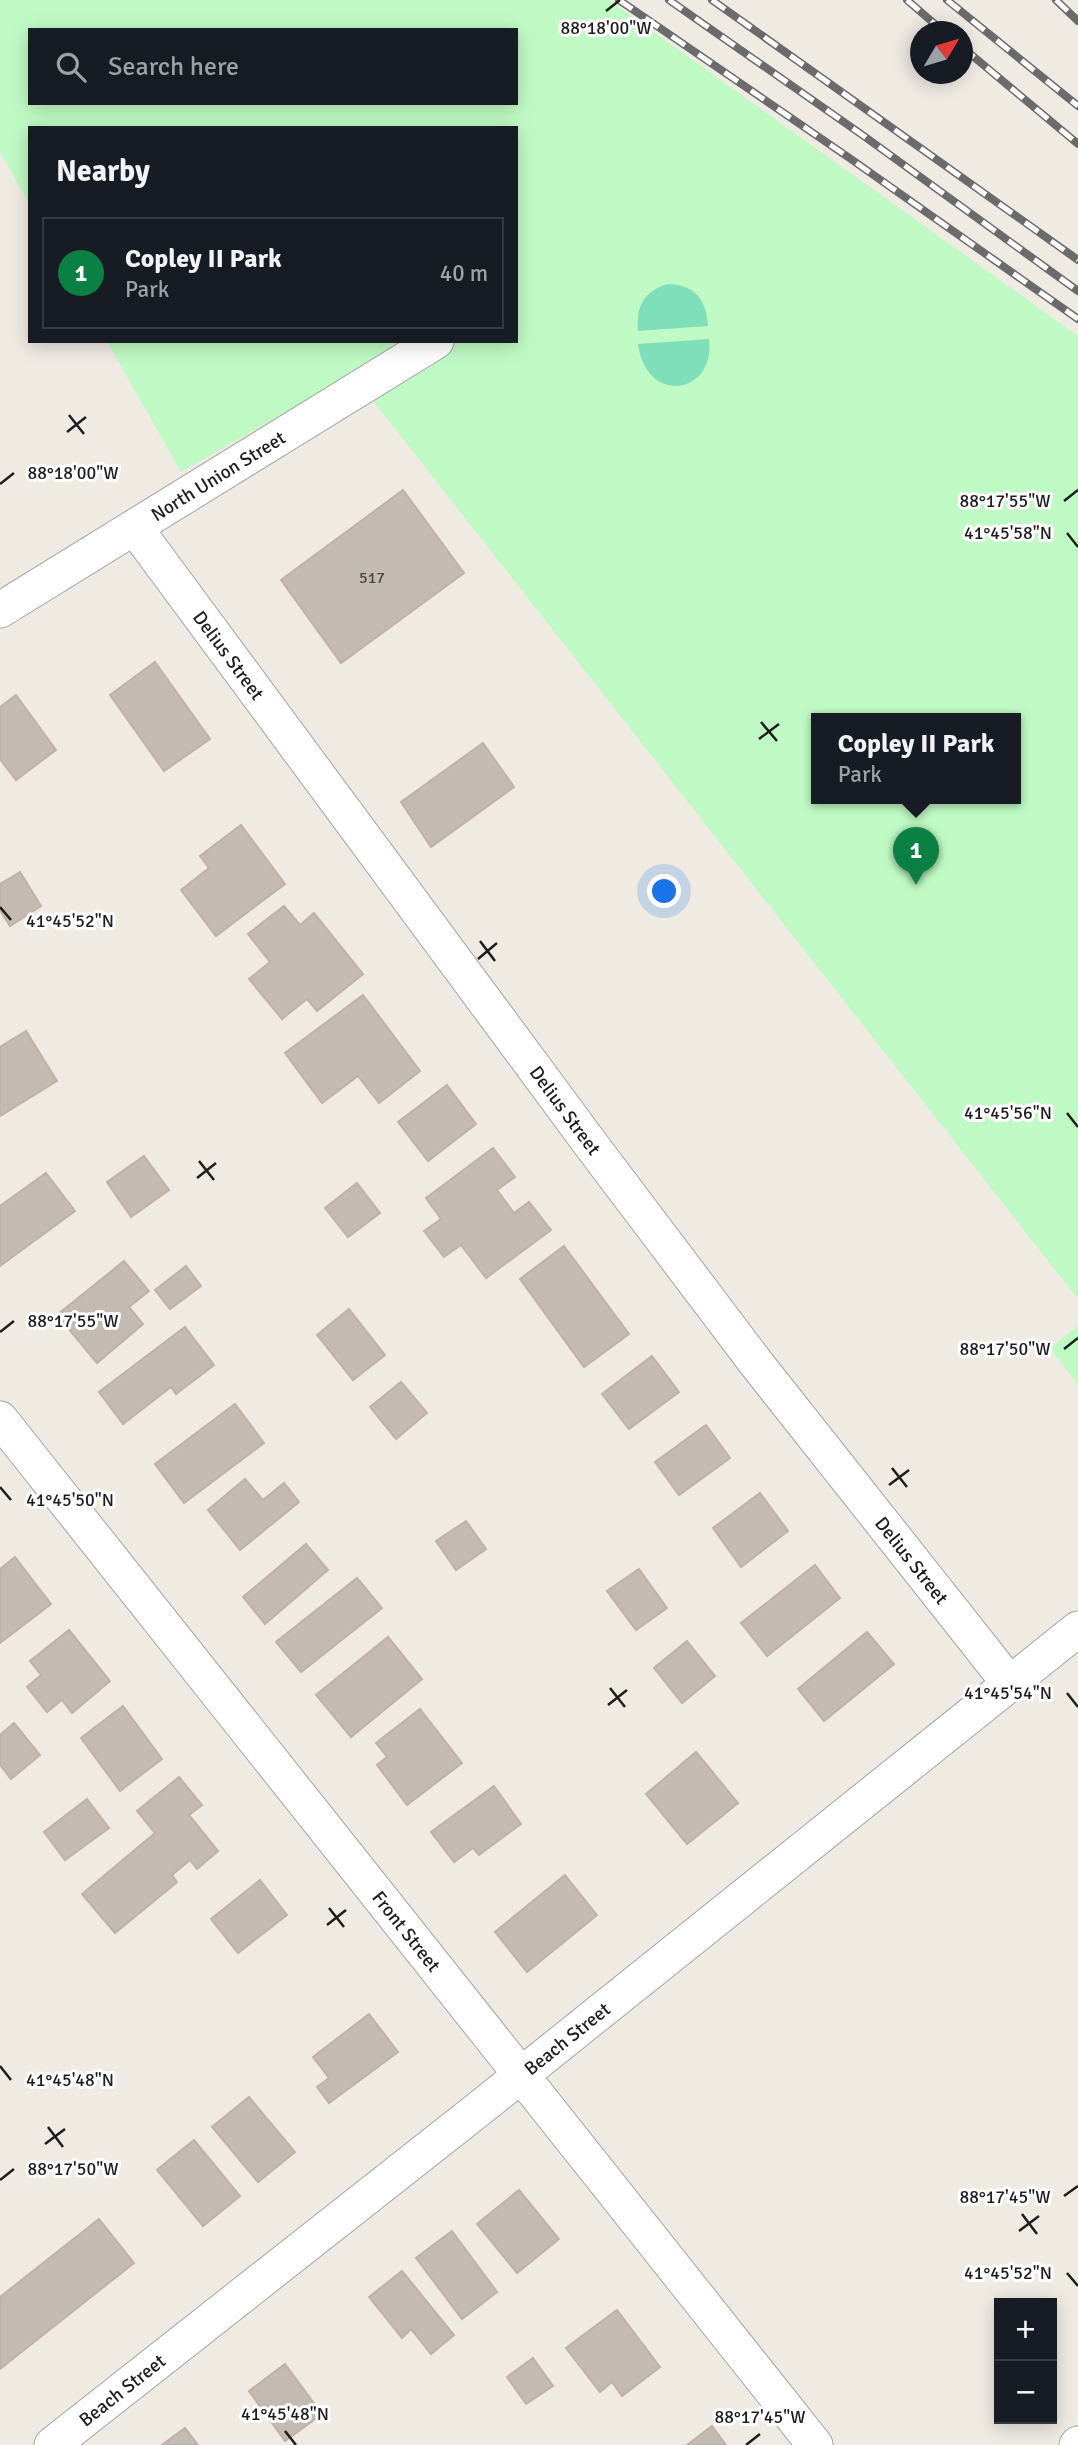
<!DOCTYPE html>
<html lang="en">
<head>
<meta charset="utf-8">
<style>
	body { margin:0; font-family:Signika,sans-serif; background:#242831; color:#f1f3f6 }
	.controls { position:absolute; right:21px; bottom:21px; display:grid; overflow:hidden; border-radius:0px; box-shadow:0 4px 18px #0003 }
	.controls button { width:63px; height:63px; display:grid; place-items:center; padding:0; border:0; border-bottom:2px solid #363941; background:#171b24; color:#f1f3f6; font:35px sans-serif }
	.compass { position:absolute; left:910px; top:21px; width:63px; height:63px; border-radius:50%; background:#171b24; box-shadow:0 4px 18px #0003; rotate:52deg }
	.you { position:absolute; left:665px; top:892px; width:24px; height:24px; margin:-18px; border:5px solid #fff; border-radius:50%; background:#1a73e8; box-shadow:0 0 0 10px #1a73e833 }
	.badge { display:grid; place-items:center; width:46px; height:46px; border-radius:50%; background:#0b8043; color:#fff; font-size:23px; font-weight:700 }
	.pin { position:absolute; translate:-50% -58px; filter:drop-shadow(0 2px 4px #0008) }
	.pin::after { content:''; position:absolute; top:37px; width:24px; height:21px; background:inherit; clip-path:polygon(0 0,100% 0,50% 100%) }
	.popup { position:absolute; left:811px; top:713px; width:210px; height:91px; box-sizing:border-box; display:grid; place-content:center; border-radius:0px; background:#171b24; filter:drop-shadow(0 2px 5px #0005); font-size:23px; white-space:nowrap; color:#9ea1a6 }
	.popup b { font-size:26px; color:#f1f3f6 }
	.popup::after { content:''; position:absolute; left:50%; top:100%; margin-left:-14px; border:14px solid transparent; border-top-color:#171b24 }
	.list { margin:0; padding:0; list-style:none }
	h2 { display:flex; justify-content:space-between; align-items:center; height:91px; margin:0; padding:0 28px; font-size:30px }
	h2 small { font-size:23px; font-weight:400; color:#9ea1a6 }
	.list li { display:grid; grid-template-columns:46px 1fr auto; gap:21px; align-items:center; box-sizing:border-box; height:112px; margin:0 14px 14px; padding:0 14px; border:2px solid #363941; border-radius:0px }
	.list b { display:block; font-size:26px; white-space:nowrap }
	.list p { margin:0; font-size:23px; white-space:nowrap; color:#9ea1a6 }
	.list em { font-size:23px; font-style:normal; color:#9ea1a6 }
	.icon { flex:none; width:38px; height:38px; fill:none; stroke:currentColor; stroke-width:2; stroke-linecap:round; stroke-linejoin:round }
	.map { position:relative; flex:none; width:1078px; height:2445px; overflow:hidden }
	.search { position:absolute; background:#171b24; box-shadow:0 4px 18px #0003; left:28px; top:28px; width:490px; height:77px; display:flex; align-items:center; gap:18px; box-sizing:border-box; padding:0 24px; border-radius:0px; color:#9ea1a6; font-size:26px }
	.panel { position:absolute; background:#171b24; box-shadow:0 4px 18px #0003; left:28px; top:126px; width:490px; height:217px; border-radius:0px }
	.map>svg:first-child { display:block }
	.park { fill:#bffac4; fill-rule:evenodd }
	.pitch { fill:#80dfbb }
	.building { fill:#c3bab2; stroke:#c0b1a5; stroke-width:2 }
	.lines { fill:none; stroke-linecap:round; stroke-linejoin:round }
	.street-casing { stroke:#a4a4a4; stroke-width:37 }
	.street { stroke:#fff; stroke-width:35 }
	.rail-casing { stroke:#6b6b6b; stroke-width:8 }
	.rail { stroke:#fff; stroke-width:5; stroke-dasharray:16; stroke-linecap:butt }
	.ticks { fill:none; stroke:#1d1d1d; stroke-width:2.5 }
	.labels { text-anchor:middle; stroke-width:6; stroke-linejoin:round; paint-order:stroke }
	.number-label { font-size:16px; fill:#464442 }
	.street-label { font-size:19px; fill:#1d1d1d; stroke:#fff }
	.ticks-label { font-size:18px; text-anchor:middle; fill:#1d1d1d; stroke:#fff; stroke-width:6; stroke-linejoin:round; paint-order:stroke }
</style>
</head>
<body>
<div class="map">
<svg width="1078" height="2445" viewBox="0 0 1078 2445">
	<rect width="100%" height="100%" fill="#efebe3"/>
	<!-- park -->
	<g class="park">
		<path d="M0,0H609L1078,336V1299L352,374L181,472L107,341H516V128H30V205L0,152ZM30,30H516V103H30ZM816,719H1016V799H816Z"/>
		<polygon points="1078,1326 1078,1385 1050,1348"/>
	</g>
	<!-- pitch -->
	<g class="pitch">
		<path d="M668,284C695,285 706,299 708,326L638,331C636,307 643,291 668,284Z"/>
		<path d="M709,339C716,395 646,406 638,344Z"/>
	</g>
	<!-- building -->
	<g class="building">
		<polygon points="403,490 464,573 341,663 281,580"/>
		<polygon points="155,662 210,739 164,771 110,695"/>
		<polygon points="16,695 56,750 16,780 0,759 0,707"/>
		<polygon points="483,743 514,787 431,847 401,802"/>
		<polygon points="241,825 285,884 216,936 181,890 209,868 200,856"/>
		<polygon points="20,872 41,906 10,926 0,910 0,884"/>
		<polygon points="284,906 300,925 314,913 363,974 317,1011 307,999 282,1019 249,979 270,962 248,934"/>
		<polygon points="363,995 420,1071 379,1103 358,1076 322,1103 285,1053"/>
		<polygon points="26,1031 57,1081 0,1116 0,1047"/>
		<polygon points="447,1085 476,1124 428,1161 398,1122"/>
		<polygon points="493,1148 515,1177 497,1190 514,1213 529,1202 551,1230 486,1278 461,1245 444,1257 424,1231 441,1219 426,1198"/>
		<polygon points="144,1156 169,1190 131,1217 107,1182"/>
		<polygon points="46,1173 75,1211 0,1266 0,1206"/>
		<polygon points="357,1183 380,1213 348,1237 325,1208"/>
		<polygon points="564,1246 629,1334 584,1367 520,1279"/>
		<polygon points="124,1261 149,1291 129,1307 143,1324 97,1363 57,1315"/>
		<polygon points="186,1266 201,1286 170,1309 155,1290"/>
		<polygon points="349,1309 385,1355 353,1380 317,1335"/>
		<polygon points="185,1327 214,1365 176,1394 171,1387 123,1424 99,1392"/>
		<polygon points="652,1356 679,1392 629,1429 602,1394"/>
		<polygon points="401,1382 427,1413 396,1439 370,1407"/>
		<polygon points="235,1404 264,1443 184,1503 155,1464"/>
		<polygon points="706,1425 730,1458 679,1495 655,1462"/>
		<polygon points="245,1479 263,1500 284,1483 299,1502 240,1550 208,1510"/>
		<polygon points="760,1493 788,1531 741,1567 713,1528"/>
		<polygon points="466,1521 486,1549 456,1570 436,1541"/>
		<polygon points="306,1544 328,1570 265,1624 243,1597"/>
		<polygon points="15,1557 51,1604 0,1643 0,1569"/>
		<polygon points="815,1565 840,1598 767,1656 741,1623"/>
		<polygon points="639,1569 667,1608 636,1630 607,1591"/>
		<polygon points="357,1578 382,1608 301,1672 276,1642"/>
		<polygon points="69,1630 110,1681 72,1713 62,1700 47,1712 27,1687 41,1675 30,1661"/>
		<polygon points="867,1632 894,1664 824,1721 798,1689"/>
		<polygon points="388,1637 422,1679 351,1737 316,1695"/>
		<polygon points="687,1641 715,1676 682,1703 654,1668"/>
		<polygon points="123,1706 162,1759 120,1791 81,1738"/>
		<polygon points="420,1709 462,1763 407,1805 377,1765 387,1757 376,1743"/>
		<polygon points="14,1723 40,1755 11,1779 0,1765 0,1735"/>
		<polygon points="696,1752 738,1803 687,1844 646,1794"/>
		<polygon points="179,1777 202,1805 189,1815 218,1851 197,1869 190,1860 172,1875 177,1882 115,1933 82,1894 155,1833 137,1811"/>
		<polygon points="494,1786 521,1824 479,1855 473,1848 454,1862 431,1832"/>
		<polygon points="87,1799 109,1828 65,1860 44,1832"/>
		<polygon points="565,1875 597,1915 527,1972 495,1932"/>
		<polygon points="260,1880 287,1915 238,1953 211,1919"/>
		<polygon points="369,2014 398,2052 329,2103 317,2087 329,2078 313,2057"/>
		<polygon points="249,2097 295,2152 258,2182 212,2127"/>
		<polygon points="194,2140 240,2196 203,2226 157,2170"/>
		<polygon points="519,2190 559,2239 517,2273 477,2224"/>
		<polygon points="99,2219 134,2263 0,2369 0,2297"/>
		<polygon points="452,2231 497,2292 462,2319 416,2258"/>
		<polygon points="402,2271 454,2335 431,2354 411,2329 402,2338 369,2297"/>
		<polygon points="617,2310 660,2367 622,2396 612,2382 600,2392 566,2348"/>
		<polygon points="533,2358 553,2386 526,2404 507,2377"/>
		<polygon points="285,2364 322,2414 285,2441 249,2391"/>
		<polygon points="712,2426 726,2445 687,2445"/>
		<polygon points="185,2428 198,2445 162,2445"/>
	</g>
	<g class="lines">
		<defs>
			<g id="street">
				<path id="s1" d="M135,528L592,1146L756,1363L1010,1684"/>
				<path id="s2" d="M0,610L436,341"/>
				<path id="s3" d="M0,1419L815,2445"/>
				<path id="s4" d="M52,2445L480,2108L1078,1629"/>
				<polyline points="1077,2445 1078,2444"/>
			</g>
		</defs>
		<!-- street casing -->
		<use href="#street" class="street-casing"/>
		<!-- street -->
		<use href="#street" class="street"/>
		<defs>
			<g id="rail">
				<polyline points="619,0 848,157 1078,319"/>
				<polyline points="669,0 861,134 1078,291"/>
				<polyline points="712,0 1078,260"/>
				<polyline points="907,0 944,32"/>
				<polyline points="947,0 1078,106"/>
				<polyline points="1056,0 1078,21"/>
				<polyline points="962,47 1078,144"/>
			</g>
		</defs>
		<!-- rail casing -->
		<use href="#rail" class="rail-casing"/>
		<!-- rail -->
		<use href="#rail" class="rail"/>
	</g>
	<!-- ticks -->
	<path class="ticks" d="M606,11L620,0M69,415L84,434M67,432L86,417M0,484L14,473M1064,501L1078,490M1067,533L1078,547M761,722L777,741M759,739L779,724M0,907L11,920M480,941L495,961M478,959L497,943M1067,1113L1078,1127M199,1161L214,1180M197,1178L216,1163M0,1332L14,1321M1064,1349L1078,1338M892,1468L907,1487M889,1485L909,1470M0,1487L11,1500M610,1688L625,1707M1067,1693L1078,1707M608,1705L627,1690M329,1908L344,1927M327,1925L346,1910M0,2066L11,2080M48,2127L63,2147M45,2144L65,2129M0,2180L14,2169M1064,2196L1078,2186M1022,2214L1037,2234M1019,2231L1039,2216M1067,2273L1078,2286M285,2431L296,2445M746,2445L760,2434"/>
	<g class="labels">
		<!-- number labels -->
		<g class="number-label">
			<text x="372" y="583">517</text>
		</g>
		<!-- street labels -->
		<g class="street-label">
			<text dy="7" stroke="none"><textPath href="#s2" startOffset="256">North Union Street</textPath></text>
			<text dy="7" stroke="none"><textPath href="#s1" startOffset="158">Delius Street</textPath></text>
			<text dy="7" stroke="none"><textPath href="#s1" startOffset="724">Delius Street</textPath></text>
			<text dy="7" stroke="none"><textPath href="#s1" startOffset="1292">Delius Street</textPath></text>
			<text dy="7" stroke="none"><textPath href="#s3" startOffset="654">Front Street</textPath></text>
			<text dy="7" stroke="none"><textPath href="#s4" startOffset="656">Beach Street</textPath></text>
			<text dy="7" stroke="none"><textPath href="#s4" startOffset="89">Beach Street</textPath></text>
		</g>
	</g>
	<g class="ticks-label">
		<text x="606" y="34">88°18'00"W</text>
		<text x="73" y="479">88°18'00"W</text>
		<text x="1005" y="507">88°17'55"W</text>
		<text x="1008" y="539">41°45'58"N</text>
		<text x="70" y="927">41°45'52"N</text>
		<text x="1008" y="1119">41°45'56"N</text>
		<text x="73" y="1327">88°17'55"W</text>
		<text x="1005" y="1355">88°17'50"W</text>
		<text x="70" y="1506">41°45'50"N</text>
		<text x="1008" y="1699">41°45'54"N</text>
		<text x="70" y="2086">41°45'48"N</text>
		<text x="73" y="2175">88°17'50"W</text>
		<text x="1005" y="2203">88°17'45"W</text>
		<text x="1008" y="2279">41°45'52"N</text>
		<text x="285" y="2420">41°45'48"N</text>
		<text x="760" y="2423">88°17'45"W</text>
	</g>
</svg>
<div class="controls">
<button>+</button>
<button>−</button>
</div>
<svg class="compass" viewBox="-18 -18 36 36"><path d="M0-13l5 13h-10z" fill="#e53935"/><path d="M0 13l5-13h-10z" fill="#9ea1a6"/></svg>
<div class="you"></div>
<div class="pin badge" style="left:916px;top:885px">1</div>
<div class="popup"><b>Copley II Park</b>Park</div>
<div class="search"><svg class="icon" aria-label="search" viewBox="0 0 24 24"><circle cx="10" cy="10" r="6"/><path d="M15 15l6 6"/></svg>Search here</div>
<section class="panel">
<h2>Nearby<small></small></h2>
<ul class="list">
<li><span class="badge">1</span><div><b>Copley II Park</b><p>Park</p></div><em>40 m</em></li>
</ul>
</section>
</div>
</body>
</html>
